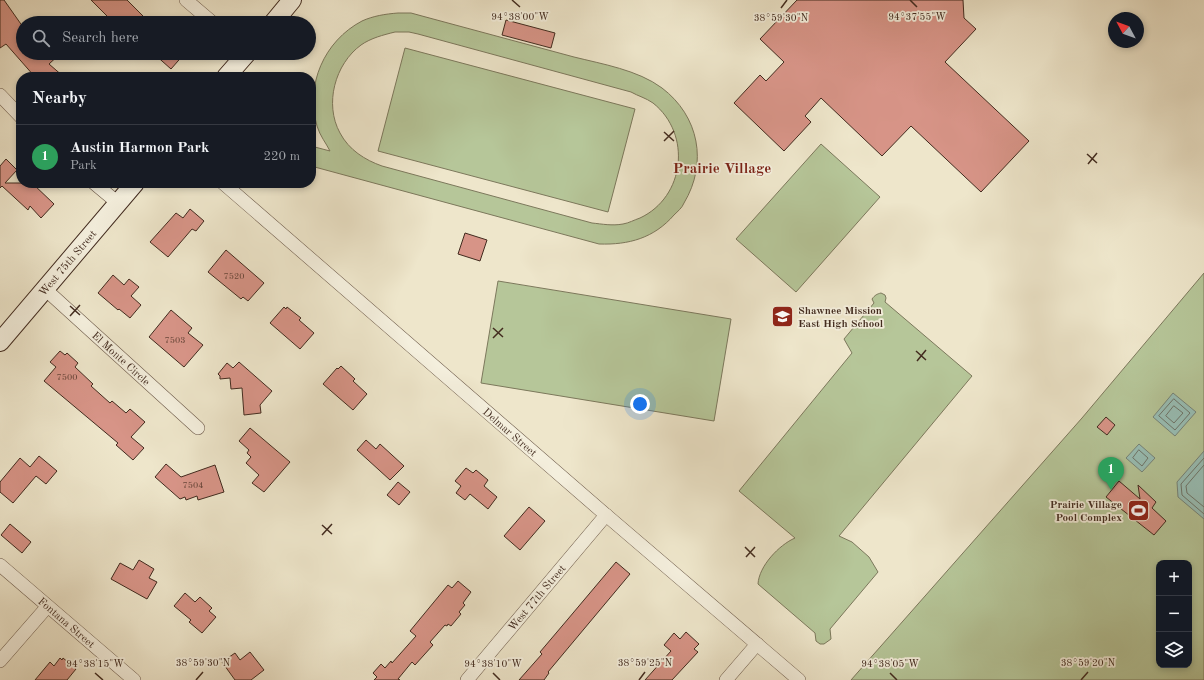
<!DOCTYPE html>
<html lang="en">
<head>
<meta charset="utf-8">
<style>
	body { margin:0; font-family:"Old Standard TT",serif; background:#20242c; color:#f1f3f6 }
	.controls { position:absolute; right:12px; bottom:12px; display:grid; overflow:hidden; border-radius:8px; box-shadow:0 2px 6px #0003 }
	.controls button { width:36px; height:36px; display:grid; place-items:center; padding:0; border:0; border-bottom:1px solid #363941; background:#171b24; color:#f1f3f6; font:20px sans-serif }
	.compass { position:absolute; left:1108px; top:12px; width:36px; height:36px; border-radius:50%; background:#171b24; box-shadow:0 2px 6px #0003; rotate:311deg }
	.you { position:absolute; left:640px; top:404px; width:14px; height:14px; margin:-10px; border:3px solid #fff; border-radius:50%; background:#1a73e8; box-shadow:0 0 0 6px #1a73e833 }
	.badge { display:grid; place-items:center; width:26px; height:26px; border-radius:50%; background:#c59692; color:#fff; font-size:13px; font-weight:700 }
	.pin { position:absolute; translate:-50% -33px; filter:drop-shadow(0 1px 2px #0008) }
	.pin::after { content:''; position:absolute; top:21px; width:14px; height:12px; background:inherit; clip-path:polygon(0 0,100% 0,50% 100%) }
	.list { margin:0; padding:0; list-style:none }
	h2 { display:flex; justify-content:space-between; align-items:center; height:52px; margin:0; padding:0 16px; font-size:17px }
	h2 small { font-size:13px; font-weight:400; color:#9ea1a6 }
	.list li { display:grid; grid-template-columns:26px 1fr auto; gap:12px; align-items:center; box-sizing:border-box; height:64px; padding:0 16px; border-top:1px solid #363941 }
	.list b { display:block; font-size:15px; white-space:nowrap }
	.list p { margin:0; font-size:13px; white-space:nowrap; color:#9ea1a6 }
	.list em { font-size:13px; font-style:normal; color:#9ea1a6 }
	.icon { flex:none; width:22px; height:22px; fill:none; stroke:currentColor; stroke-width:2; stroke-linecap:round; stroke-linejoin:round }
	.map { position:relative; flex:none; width:1204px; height:680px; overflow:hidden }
	.search { position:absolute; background:#171b24; box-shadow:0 2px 6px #0003; left:16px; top:16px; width:300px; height:44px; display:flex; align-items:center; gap:10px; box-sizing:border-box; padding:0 14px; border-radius:22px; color:#9ea1a6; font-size:15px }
	.panel { position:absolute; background:#171b24; box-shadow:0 2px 6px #0003; left:16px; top:72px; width:300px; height:116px; border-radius:16px }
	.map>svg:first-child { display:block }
	.green { fill:#b6c699; stroke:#7c785c; fill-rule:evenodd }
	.water { fill:#99c0b7; stroke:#76847a }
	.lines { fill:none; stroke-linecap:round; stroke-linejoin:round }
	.shore { stroke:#6e766b; stroke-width:1 }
	.building { fill:#d79487; stroke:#422b1f }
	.minor-casing { stroke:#6d5a4a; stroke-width:14 }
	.secondary-casing { stroke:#422b1f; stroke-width:20 }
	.minor { stroke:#f4efdd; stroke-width:13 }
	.secondary { stroke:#f4efdd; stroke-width:18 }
	.ticks { fill:none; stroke:#422b1f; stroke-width:1.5 }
	.labels { text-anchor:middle; stroke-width:3.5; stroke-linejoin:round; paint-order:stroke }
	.number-label { font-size:9px; fill:#674539 }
	.street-label { font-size:11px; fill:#422b1f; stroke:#f4efdd }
	.poi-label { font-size:11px; font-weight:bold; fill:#422b1f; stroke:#f4efdd; text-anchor:start }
	.district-label { font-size:15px; font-weight:bold; fill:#7a1f14; stroke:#f4efdd }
	.ticks-label { font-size:10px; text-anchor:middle; fill:#422b1f; stroke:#f4efdd; stroke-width:3.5; stroke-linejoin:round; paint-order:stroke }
</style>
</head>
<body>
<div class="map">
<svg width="1204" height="680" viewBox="0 0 1204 680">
	<rect width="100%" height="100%" fill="#eee6cb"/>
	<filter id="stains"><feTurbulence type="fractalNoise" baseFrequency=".005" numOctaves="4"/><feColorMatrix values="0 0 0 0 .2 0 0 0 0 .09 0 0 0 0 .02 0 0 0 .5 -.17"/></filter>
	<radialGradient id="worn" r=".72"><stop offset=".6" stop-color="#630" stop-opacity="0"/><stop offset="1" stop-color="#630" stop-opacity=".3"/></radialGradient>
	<!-- green -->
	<g class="green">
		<path d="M398,13H411L422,16C473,30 523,43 574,57C602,64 638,70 662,88C699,116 708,163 684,203C682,208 678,211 674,215C654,238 629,245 599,244L311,166V146L330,151C326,143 320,136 317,126C305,85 324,41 362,21C373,16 385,14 398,13ZM395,32H409L418,34L631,92C638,96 646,98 653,103C692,134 685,197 640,218C634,220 629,223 623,224C612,226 602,224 592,223L382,166C365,160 349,150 340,133C324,104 335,64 361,45C371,38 383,35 395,32Z"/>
		<polygon points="405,48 635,109 608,212 378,151"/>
		<polygon points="821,144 880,197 796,292 736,239"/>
		<path d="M1204,273V680H851L1082,418ZM1159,563H1189V665H1159Z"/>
		<polygon points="498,281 731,319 714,421 481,383"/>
		<path d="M881,293L885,295L886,298L885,302L972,376L839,536L852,542L869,557L878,572L830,629L831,639L824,644H820L816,641L815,633L758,584C759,566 779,545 795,538L739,491L852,353L844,339L874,303L872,299C875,295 877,294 881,293Z"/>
	</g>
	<!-- water -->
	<g class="water">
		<polygon points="1173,393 1196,412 1175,436 1153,417"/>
		<polygon points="1139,444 1155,458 1142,472 1126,458"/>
		<polygon points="1204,451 1204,519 1178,497 1177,482"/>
	</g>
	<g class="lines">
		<!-- shore -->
		<g class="shore">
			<polygon points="1174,399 1190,413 1175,430 1159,416"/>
			<polygon points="1174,406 1183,413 1174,423 1166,416"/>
			<polygon points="1139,450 1148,458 1142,466 1133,458"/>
			<polyline points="1204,458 1181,484 1182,495 1204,514"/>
			<polyline points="1204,465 1186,486 1187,493 1204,507"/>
		</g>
	</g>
	<!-- building -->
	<g class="building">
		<polygon points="0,0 4,0 23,27 23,53 61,53 49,64 64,77 35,77 6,44 0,48"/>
		<polygon points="91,0 127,0 150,23 114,23"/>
		<polygon points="797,0 963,0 964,18 976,29 945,62 1029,141 981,192 911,126 882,156 821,98 805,116 811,122 784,151 734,103 760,75 766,81 784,62 760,39"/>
		<polygon points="506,20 555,33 551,48 502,35"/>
		<polygon points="153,53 185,53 171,69"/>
		<polygon points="6,159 17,170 5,183 32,183 54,204 41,218 30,206 28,210 2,186 0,188 0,166"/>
		<polygon points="190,209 204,221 196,231 192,229 168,257 150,242 176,213 183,218"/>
		<polygon points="465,233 487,240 480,261 458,254"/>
		<polygon points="226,250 264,283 248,301 243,297 241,299 208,272"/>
		<polygon points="113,275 124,285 129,279 139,287 131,296 141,305 130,318 119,309 118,310 98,293"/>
		<polygon points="284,307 286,309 287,307 301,318 299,320 314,333 300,349 270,323"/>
		<polygon points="171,310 192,328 188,333 203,345 184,367 149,337"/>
		<polygon points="60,351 65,355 67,353 78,363 75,367 93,384 91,386 110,403 112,401 126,413 130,409 145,422 131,437 144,448 133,460 116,445 118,443 44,381 56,367 50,362"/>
		<polygon points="239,362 272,391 260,405 261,413 244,415 242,388 231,389 230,378 220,379 220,376 218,374 227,363 233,368"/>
		<polygon points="341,366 355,379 353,381 367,394 353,410 323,384 337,368 338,369"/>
		<polygon points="1106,417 1115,425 1107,435 1097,427"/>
		<polygon points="250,428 290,462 264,492 252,483 259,475 246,463 251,457 247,453 249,450 239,441"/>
		<polygon points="366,440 376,449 380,444 404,466 390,480 357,450"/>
		<polygon points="39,456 57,471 46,484 36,476 13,503 0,492 0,482 20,458 30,467"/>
		<polygon points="166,464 181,477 215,465 224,492 198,500 197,496 186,500 185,497 180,499 155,477"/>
		<polygon points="466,468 473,473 476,470 488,480 484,486 497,497 488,509 470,494 465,500 456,493 461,486 455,481"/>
		<polygon points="1119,481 1140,499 1138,485 1156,502 1152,508 1166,521 1154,535 1106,497"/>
		<polygon points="398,482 410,492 399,505 387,495"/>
		<polygon points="529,507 545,521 520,550 504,536"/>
		<polygon points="10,524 31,542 22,553 1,535"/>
		<polygon points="139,560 154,569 149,578 157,582 147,599 111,579 120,563 133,570"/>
		<polygon points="616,562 630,574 548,672 549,673 544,680 519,680 542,654 540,652 568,619"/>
		<polygon points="458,581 471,592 463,603 465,605 459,612 461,614 451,626 448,624 447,626 445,625 430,642 433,645 415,665 412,662 398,679 400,680 374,680 377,677 373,673 381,664 385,668 391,661 392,663 416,636 410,631 448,585 452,588"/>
		<polygon points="185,593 195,602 200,597 212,608 209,611 216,617 202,633 189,622 191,620 174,606"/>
		<polygon points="686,632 699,644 694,649 698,652 672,680 645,680 671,651 664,645 674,633 680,639"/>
		<polygon points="250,652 264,670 251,680 235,680 222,662 235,653 240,660"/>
		<polygon points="60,658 62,660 63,658 76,669 67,680 35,680 50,662 54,666"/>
	</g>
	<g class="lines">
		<defs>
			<g id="minor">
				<polyline points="186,0 213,23"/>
				<polyline points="0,95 21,117"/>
				<polyline points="94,183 118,203"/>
				<path id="s1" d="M223,183L606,515L799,680"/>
				<path id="s2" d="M45,289L198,428"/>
				<path id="s3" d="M0,565L134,680"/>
				<polyline points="0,661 47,607"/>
				<path id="s4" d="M467,680L606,515"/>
				<polyline points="726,680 757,644"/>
			</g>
			<g id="secondary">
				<polyline points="273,23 292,0"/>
				<polyline points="226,77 247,53"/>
				<path id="s5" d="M0,342L135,183"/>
			</g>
		</defs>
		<!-- minor casing -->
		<use href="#minor" class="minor-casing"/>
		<!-- secondary casing -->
		<use href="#secondary" class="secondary-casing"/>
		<!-- minor -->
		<use href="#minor" class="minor"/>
		<!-- secondary -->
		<use href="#secondary" class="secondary"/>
	</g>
	<!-- ticks -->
	<path class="ticks" d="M512,0L520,7M910,0L917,7M781,8L787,0M664,132L674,141M664,141L674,131M1087,154L1097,163M1088,164L1097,153M70,306L80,315M70,316L80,305M493,328L503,337M493,338L503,328M916,351L926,360M917,361L926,350M322,525L332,534M322,535L332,524M745,547L755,557M746,557L755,547M95,673L103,680M493,673L500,680M890,673L897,680M196,680L203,672M639,680L645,672M1081,680L1088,672"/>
	<!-- icons -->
	<defs>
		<symbol id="school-square" viewBox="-11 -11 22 22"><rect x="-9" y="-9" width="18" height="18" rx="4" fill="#8f2418" stroke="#f4efdd"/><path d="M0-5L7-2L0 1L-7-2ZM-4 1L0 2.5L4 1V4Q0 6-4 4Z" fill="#fff"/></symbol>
		<symbol id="stadium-square" viewBox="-11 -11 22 22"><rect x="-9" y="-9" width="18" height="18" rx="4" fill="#8f2418" stroke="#f4efdd"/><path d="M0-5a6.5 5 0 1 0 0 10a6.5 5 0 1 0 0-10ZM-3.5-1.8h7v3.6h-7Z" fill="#fff"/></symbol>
	</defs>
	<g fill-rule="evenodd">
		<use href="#school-square" x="770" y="304" width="25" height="25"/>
		<use href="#stadium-square" x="1126" y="498" width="25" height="25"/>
	</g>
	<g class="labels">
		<!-- number labels -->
		<g class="number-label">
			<text x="234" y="279">7520</text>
			<text x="175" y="343">7503</text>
			<text x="67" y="380">7500</text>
			<text x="193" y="488">7504</text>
		</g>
		<!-- street labels -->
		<g class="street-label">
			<text dy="4" stroke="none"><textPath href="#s5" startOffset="104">West 75th Street</textPath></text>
			<text dy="4" stroke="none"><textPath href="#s2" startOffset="103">El Monte Circle</textPath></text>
			<text dy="4" stroke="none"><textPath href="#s1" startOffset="380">Delmar Street</textPath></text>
			<text dy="4" stroke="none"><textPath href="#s4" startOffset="108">West 77th Street</textPath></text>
			<text dy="4" stroke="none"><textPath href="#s3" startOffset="88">Fontana Street</textPath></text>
		</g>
		<!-- poi labels -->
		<g class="poi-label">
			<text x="798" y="314">Shawnee Mission<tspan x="798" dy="13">East High School</tspan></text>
			<text x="1122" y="508" text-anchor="end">Prairie Village<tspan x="1122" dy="13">Pool Complex</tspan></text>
		</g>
		<!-- district labels -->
		<g class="district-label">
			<text x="722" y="173">Prairie Village</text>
		</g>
	</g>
	<g class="ticks-label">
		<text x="520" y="20">94°38'00"W</text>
		<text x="917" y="20">94°37'55"W</text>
		<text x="781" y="21">38°59'30"N</text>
		<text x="203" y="666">38°59'30"N</text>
		<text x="645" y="666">38°59'25"N</text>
		<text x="1088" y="666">38°59'20"N</text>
		<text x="95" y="667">94°38'15"W</text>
		<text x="493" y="667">94°38'10"W</text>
		<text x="890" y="667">94°38'05"W</text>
	</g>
	<rect width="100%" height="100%" filter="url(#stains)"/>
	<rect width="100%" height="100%" fill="url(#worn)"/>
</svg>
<div class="controls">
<button>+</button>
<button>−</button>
<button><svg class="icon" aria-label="layers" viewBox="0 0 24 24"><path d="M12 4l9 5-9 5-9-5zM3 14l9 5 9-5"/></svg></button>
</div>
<svg class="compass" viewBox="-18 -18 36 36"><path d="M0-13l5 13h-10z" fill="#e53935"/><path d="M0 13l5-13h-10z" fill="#9ea1a6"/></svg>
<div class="you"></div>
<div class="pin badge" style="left:1111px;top:490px;background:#2e9e5b">1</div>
<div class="search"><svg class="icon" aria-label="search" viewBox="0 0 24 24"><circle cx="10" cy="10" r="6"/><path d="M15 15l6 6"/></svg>Search here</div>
<section class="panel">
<h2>Nearby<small></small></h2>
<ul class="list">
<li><span class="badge" style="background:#2e9e5b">1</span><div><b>Austin Harmon Park</b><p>Park</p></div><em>220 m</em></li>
</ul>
</section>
</div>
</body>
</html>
